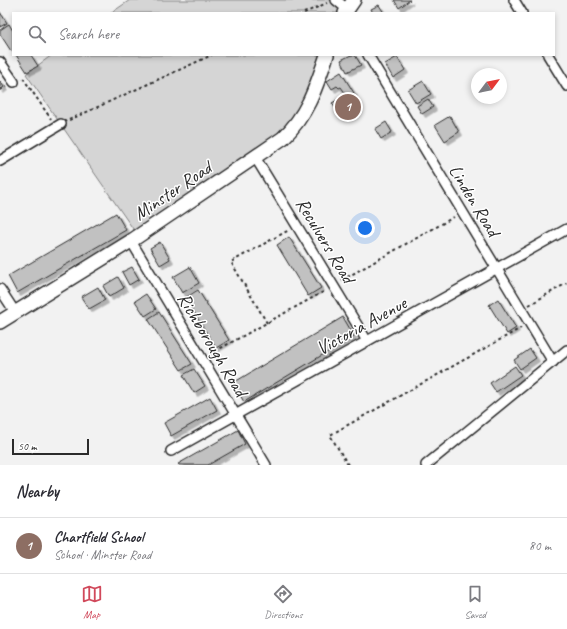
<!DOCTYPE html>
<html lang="en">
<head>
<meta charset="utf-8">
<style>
	body { margin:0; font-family:Caveat,sans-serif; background:#f7f7f7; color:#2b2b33 }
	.compass { position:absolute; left:471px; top:68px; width:36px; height:36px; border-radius:50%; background:#fff; box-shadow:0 2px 6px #0003; rotate:58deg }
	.scale { position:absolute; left:12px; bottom:10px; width:77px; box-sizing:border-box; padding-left:4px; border:2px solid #2b2b2b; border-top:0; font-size:11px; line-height:14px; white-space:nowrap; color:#2b2b2b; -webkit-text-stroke:3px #fff; paint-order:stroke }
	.you { position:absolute; left:365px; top:228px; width:14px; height:14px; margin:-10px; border:3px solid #fff; border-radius:50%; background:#1a73e8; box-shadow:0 0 0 6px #1a73e833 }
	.badge { display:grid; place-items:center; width:26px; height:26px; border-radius:50%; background:#d1495b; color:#fff; font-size:13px; font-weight:700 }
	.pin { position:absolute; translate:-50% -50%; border:2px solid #fff; box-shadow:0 1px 4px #0006 }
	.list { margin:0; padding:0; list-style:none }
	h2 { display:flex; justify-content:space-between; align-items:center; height:52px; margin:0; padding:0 16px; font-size:17px }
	h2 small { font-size:13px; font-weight:400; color:#7c7c81 }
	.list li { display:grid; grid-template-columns:26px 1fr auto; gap:12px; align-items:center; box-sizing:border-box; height:56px; padding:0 16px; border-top:1px solid #e1e1e2 }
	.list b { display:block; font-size:15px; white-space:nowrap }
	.list p { margin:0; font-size:13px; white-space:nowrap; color:#7c7c81 }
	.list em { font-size:13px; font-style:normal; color:#7c7c81 }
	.icon { flex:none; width:22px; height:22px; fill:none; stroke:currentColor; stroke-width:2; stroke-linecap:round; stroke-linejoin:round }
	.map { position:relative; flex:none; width:567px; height:465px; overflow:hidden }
	.search { position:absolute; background:#fff; box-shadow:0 2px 6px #0003; left:12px; right:12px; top:12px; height:44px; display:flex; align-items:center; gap:10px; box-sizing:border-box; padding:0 14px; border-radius:0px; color:#7c7c81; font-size:15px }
	.sheet { height:108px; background:#fff }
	nav { display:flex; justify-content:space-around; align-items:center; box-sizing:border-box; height:56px; border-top:1px solid #e1e1e2; background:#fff; font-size:11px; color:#7c7c81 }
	nav a { display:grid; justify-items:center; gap:2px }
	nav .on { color:#d1495b }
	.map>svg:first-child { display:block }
	.green { fill:#d5d5d5; stroke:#808080 }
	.building { fill:#c1c1c1; stroke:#2b2b2b; filter:url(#shadow) }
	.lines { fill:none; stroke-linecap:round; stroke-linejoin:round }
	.street-casing { stroke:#2b2b2b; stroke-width:12 }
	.secondary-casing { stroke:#2b2b2b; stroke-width:16 }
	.path { stroke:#2b2b2b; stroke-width:2; stroke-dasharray:3 3; stroke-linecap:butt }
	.street { stroke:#fff; stroke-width:9 }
	.secondary { stroke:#fff; stroke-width:13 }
	.labels { text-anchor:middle; stroke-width:3; stroke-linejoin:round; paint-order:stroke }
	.street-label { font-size:19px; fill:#2b2b2b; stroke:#fff }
</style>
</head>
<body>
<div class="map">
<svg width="567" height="465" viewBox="0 0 567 465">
	<defs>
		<filter id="shadow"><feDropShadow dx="3.5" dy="3.5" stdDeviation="0" flood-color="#0004"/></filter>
	</defs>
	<rect width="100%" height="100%" fill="#f2f2f2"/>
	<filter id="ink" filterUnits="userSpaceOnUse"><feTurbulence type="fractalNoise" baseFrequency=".025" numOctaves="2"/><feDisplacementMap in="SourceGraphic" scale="8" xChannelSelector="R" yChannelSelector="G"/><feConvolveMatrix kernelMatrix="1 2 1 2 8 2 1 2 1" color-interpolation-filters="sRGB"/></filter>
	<g filter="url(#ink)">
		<!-- green -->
		<g class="green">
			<polygon points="130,0 336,0 345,13 111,13"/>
			<polygon points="52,55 327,55 301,119 138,236 26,74"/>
		</g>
		<!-- building -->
		<g class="building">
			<polygon points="394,0 410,0 399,8"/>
			<polygon points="379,5 384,13 373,13 371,9"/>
			<polygon points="0,12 7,23 0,27"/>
			<polygon points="9,24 13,31 13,50 11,51 0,34 0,30"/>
			<polygon points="16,55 31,55 38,66 27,72"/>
			<polygon points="351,55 355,55 361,65 347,72 341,60"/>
			<polygon points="397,57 405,70 393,78 385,64"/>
			<polygon points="341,72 354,93 348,97 341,87 339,88 337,86 332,89 327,81"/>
			<polygon points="0,81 4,87 0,90"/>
			<polygon points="423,81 431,94 416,103 408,90"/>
			<polygon points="344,96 349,104 340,109 344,115 341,117 332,103"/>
			<polygon points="428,99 433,107 422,114 417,106"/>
			<polygon points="450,116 459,132 445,141 435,125"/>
			<polygon points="386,122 392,132 381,139 375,129"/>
			<polygon points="116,213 126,230 17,293 8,276"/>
			<polygon points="289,237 321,288 308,296 277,245"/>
			<polygon points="160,242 170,259 160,265 150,248"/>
			<polygon points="132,267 139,279 129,285 122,272"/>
			<polygon points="190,267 199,283 182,293 173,277"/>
			<polygon points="118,277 124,288 109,297 103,286"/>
			<polygon points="98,287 105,300 89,309 81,297"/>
			<polygon points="198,290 229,340 216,348 185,298"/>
			<polygon points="146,294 156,309 145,316 135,301"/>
			<polygon points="498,299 516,328 507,334 489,305"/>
			<polygon points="159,312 192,364 181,370 148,319"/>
			<polygon points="343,317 354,336 244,402 233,383"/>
			<polygon points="530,349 536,358 520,369 514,360"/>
			<polygon points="515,366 521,375 496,392 490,383"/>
			<polygon points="194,369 205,386 194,393 183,375"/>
			<polygon points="210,397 217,410 171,436 164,423"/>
			<polygon points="238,430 245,444 208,465 179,465 178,464"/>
		</g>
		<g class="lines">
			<defs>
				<g id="street">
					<polyline points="336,0 347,9"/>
					<polyline points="514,0 522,13"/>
					<polyline points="368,55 553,362"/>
					<polyline points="548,55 567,86"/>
					<polyline points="0,62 14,82"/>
					<polyline points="255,157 367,341"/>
					<polyline points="0,161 61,124"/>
					<polyline points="131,241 266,465"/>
					<polyline points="0,289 15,312"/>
					<polyline points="171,451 567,229"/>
					<polyline points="426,465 567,350"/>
				</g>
				<g id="secondary">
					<polyline points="345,13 354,0"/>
					<path d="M0,322L131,241L283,138C308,114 316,87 327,55"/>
				</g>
			</defs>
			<!-- street casing -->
			<use href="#street" class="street-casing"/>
			<!-- secondary casing -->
			<use href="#secondary" class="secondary-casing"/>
			<!-- path -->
			<g class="path">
				<polyline points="304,13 327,3"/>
				<polyline points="23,78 51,119"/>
				<polyline points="0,90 6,87"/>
				<polyline points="69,120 212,55"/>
				<polyline points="342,280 454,217"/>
				<polyline points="529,305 567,283"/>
				<polyline points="267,323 231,262 289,230"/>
				<polyline points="210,354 325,291"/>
				<polyline points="348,465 330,435 521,328"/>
			</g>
			<!-- street -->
			<use href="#street" class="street"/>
			<!-- secondary -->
			<use href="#secondary" class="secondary"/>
		</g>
	</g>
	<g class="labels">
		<!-- street labels -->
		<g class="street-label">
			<text transform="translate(172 190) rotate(-34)" y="7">Minster Road</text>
			<text transform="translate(475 200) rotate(59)" y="7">Linden Road</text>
			<text transform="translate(326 240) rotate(59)" y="7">Reculvers Road</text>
			<text transform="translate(361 325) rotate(-29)" y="7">Victoria Avenue</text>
			<text transform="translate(213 344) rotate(59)" y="7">Richborough Road</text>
		</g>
	</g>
</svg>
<svg class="compass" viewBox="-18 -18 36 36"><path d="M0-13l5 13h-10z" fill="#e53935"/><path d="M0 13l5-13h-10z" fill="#7c7c81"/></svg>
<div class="scale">50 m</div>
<div class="you"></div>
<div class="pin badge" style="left:348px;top:107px;background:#8d6e63">1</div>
<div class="search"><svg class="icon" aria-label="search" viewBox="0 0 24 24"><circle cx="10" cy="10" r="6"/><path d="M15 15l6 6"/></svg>Search here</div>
</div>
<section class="sheet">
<h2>Nearby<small></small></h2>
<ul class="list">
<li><span class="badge" style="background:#8d6e63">1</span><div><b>Chartfield School</b><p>School · Minster Road</p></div><em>80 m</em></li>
</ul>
</section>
<nav>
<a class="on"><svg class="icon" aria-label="map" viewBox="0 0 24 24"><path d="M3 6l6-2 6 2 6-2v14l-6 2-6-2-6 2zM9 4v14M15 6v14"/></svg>Map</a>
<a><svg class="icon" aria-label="directions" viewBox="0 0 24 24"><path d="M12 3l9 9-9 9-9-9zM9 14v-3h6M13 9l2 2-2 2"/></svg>Directions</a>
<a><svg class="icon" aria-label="saved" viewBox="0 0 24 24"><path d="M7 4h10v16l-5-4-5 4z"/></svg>Saved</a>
</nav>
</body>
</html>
